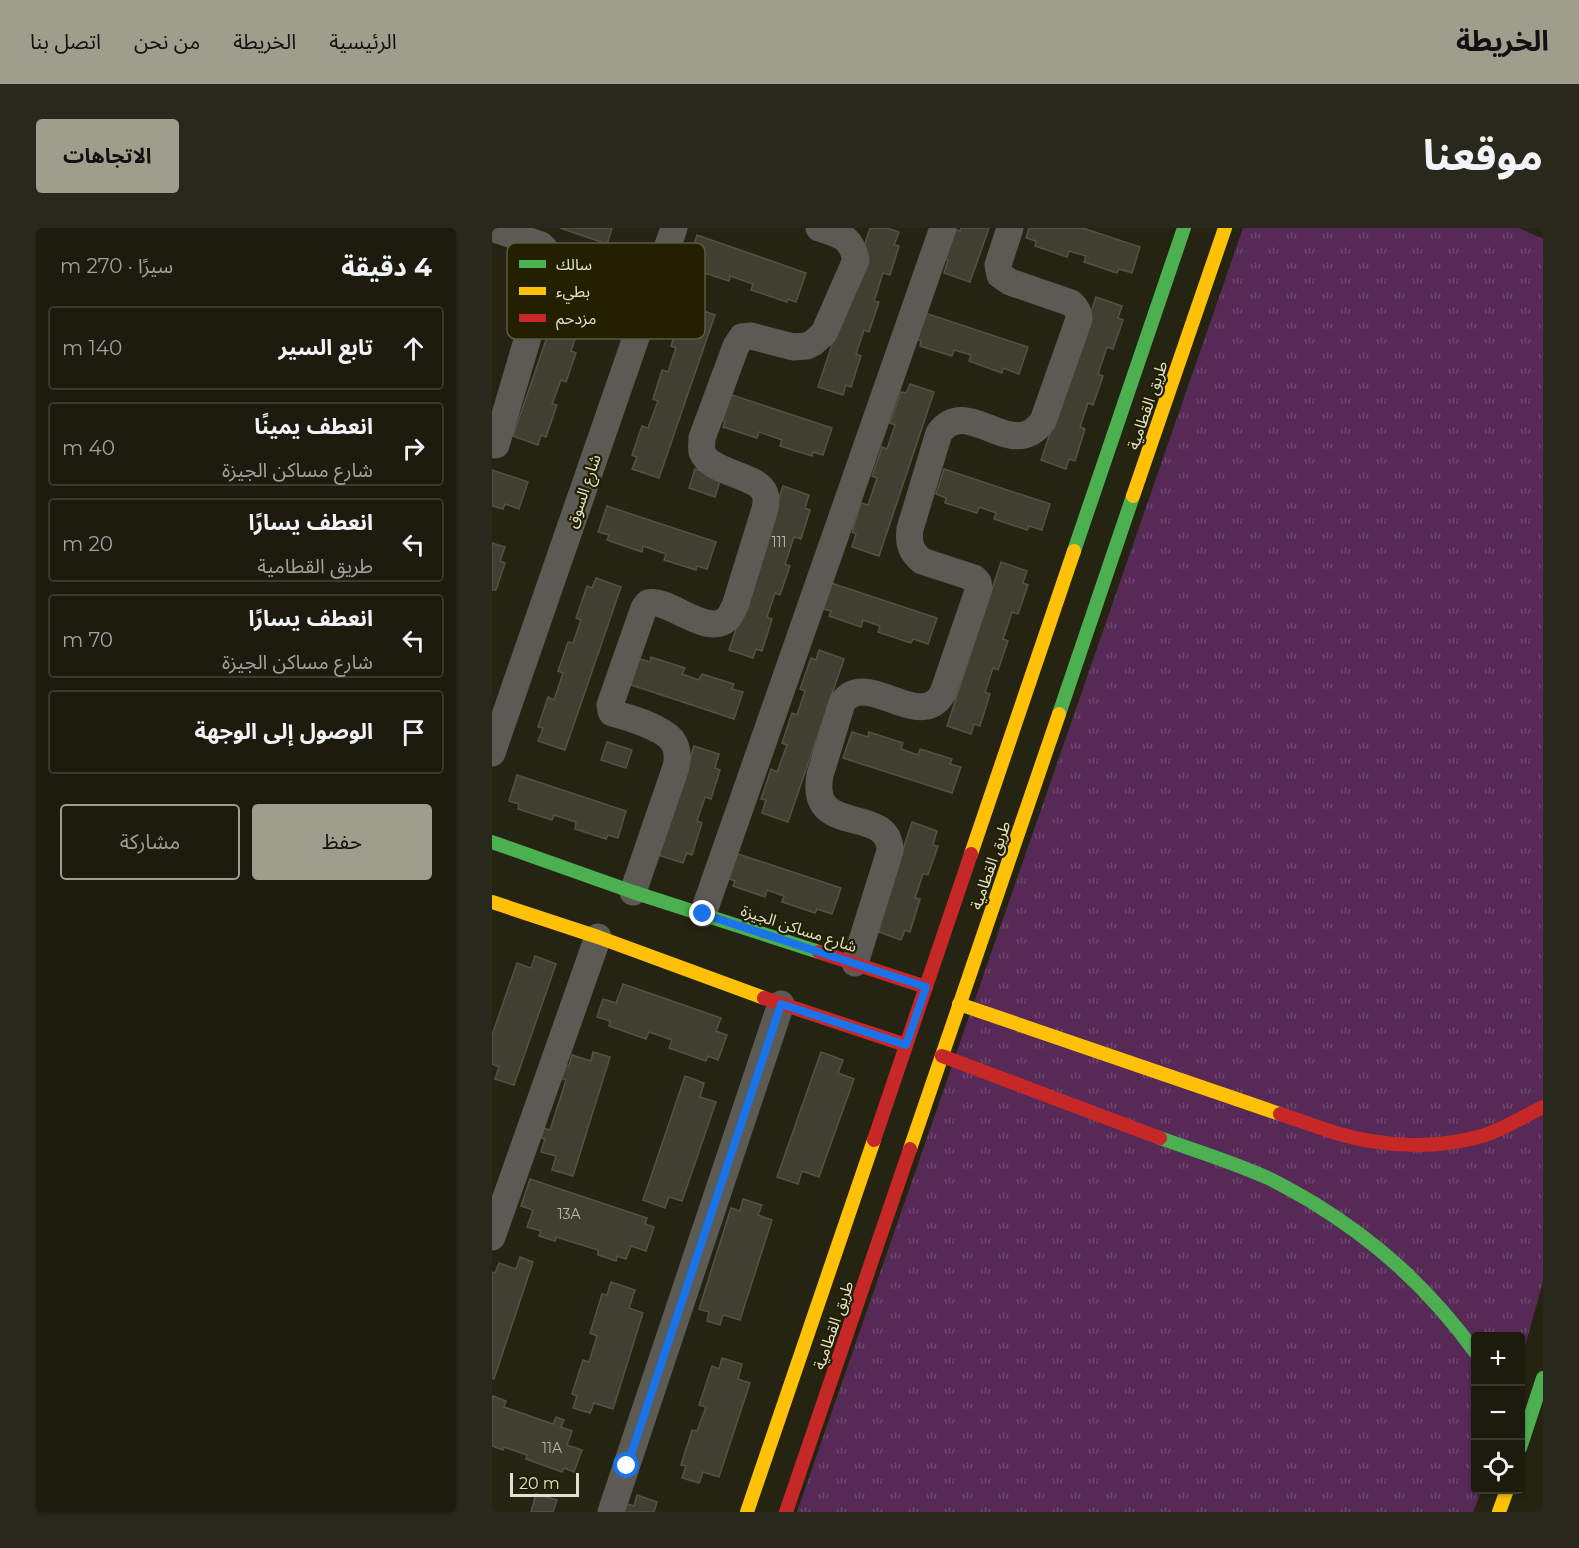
<!DOCTYPE html>
<html lang="ar">
<head>
<meta charset="utf-8">
<style>
	body { margin:0; font-family:Montserrat,"Noto Sans Arabic",sans-serif; background:#29281c; color:#f1f3f6; direction:rtl }
	.controls { position:absolute; right:18px; bottom:18px; display:grid; overflow:hidden; border-radius:6px; box-shadow:0 2px 4px #0004 }
	.controls button { width:54px; height:54px; display:grid; place-items:center; padding:0; border:0; border-bottom:2px solid #3a392e; background:#1c1b0e; color:#f1f3f6; font:30px sans-serif }
	.scale { position:absolute; left:18px; bottom:15px; width:69px; box-sizing:border-box; padding-left:6px; border:3px solid #e1e0ce; border-top:0; font-size:16px; line-height:21px; white-space:nowrap; color:#e1e0ce; -webkit-text-stroke:4px #232002; paint-order:stroke }
	.stop { position:absolute; width:18px; height:18px; margin:-14px; border:4px solid #1a73e8; border-radius:50%; background:#fff }
	.stop.end { background:#1a73e8; border-color:#fff; box-shadow:0 2px 6px #0008 }
	.list { margin:0; padding:0; list-style:none }
	h2 { display:flex; justify-content:space-between; align-items:center; height:78px; margin:0; padding:0 24px; font-size:26px }
	h2 small { font-size:20px; font-weight:400; color:#a0a19e }
	.list li { display:grid; grid-template-columns:39px 1fr auto; gap:18px; align-items:center; box-sizing:border-box; height:84px; margin:0 12px 12px; padding:0 12px; border:2px solid #3a392e; border-radius:6px }
	.list b { display:block; font-size:22px; white-space:nowrap }
	.list p { margin:0; font-size:20px; white-space:nowrap; color:#a0a19e }
	.list em { font-size:20px; font-style:normal; color:#a0a19e }
	.actions { display:flex; gap:12px; padding:18px 24px }
	.actions a { flex:1; padding:14px 0; border:2px solid #9f9e8d; border-radius:6px; text-align:center; font-size:21px; color:#9f9e8d }
	.actions .main { background:#9f9e8d; color:#111 }
	.icon { flex:none; width:33px; height:33px; fill:none; stroke:currentColor; stroke-width:2; stroke-linecap:round; stroke-linejoin:round }
	.map { position:relative; flex:none; width:1051px; height:1284px; overflow:hidden; direction:ltr; border-radius:6px }
	header { display:flex; align-items:center; gap:36px; box-sizing:border-box; height:84px; padding:0 30px; background:#9f9e8d; color:#111 }
	header strong { font-size:28px }
	nav { display:flex; gap:33px; margin-inline-start:auto; font-size:21px }
	.intro { display:flex; align-items:center; justify-content:space-between; box-sizing:border-box; height:144px; padding:0 36px }
	h1 { margin:0; font-size:42px }
	.button { padding:15px 27px; border-radius:6px; background:#9f9e8d; color:#111; font-size:21px; font-weight:700 }
	main { display:flex; gap:36px; padding:0 36px }
	aside { flex:1; background:#1c1b0e; border-radius:6px; box-shadow:0 2px 4px #0004 }
	.map>svg:first-child { display:block }
	.grass { fill:url(#grass-tufts) }
	.building { fill:#403f31; stroke:#535244; stroke-width:1.5 }
	.lines { fill:none; stroke-linecap:round; stroke-linejoin:round }
	.street { stroke:#5b5a54; stroke-width:27 }
	.fast { stroke:#4caf50; stroke-width:14 }
	.slow { stroke:#ffc107; stroke-width:14 }
	.jam { stroke:#c62828; stroke-width:14 }
	.route { stroke:#1a73e8; stroke-width:8 }
	.labels { text-anchor:middle; stroke-width:4.5; stroke-linejoin:round; paint-order:stroke }
	.number-label { font-size:14px; fill:#b9b8a7 }
	.street-label { font-size:16px; fill:#e1e0ce; stroke:#232002 }
	.key { fill:#232002; stroke:#5c5a3f; stroke-width:1.5 }
	.key-label { font-size:16px; fill:#e1e0ce }
</style>
</head>
<body>
<header>
<strong>الخريطة</strong>
<nav><a>الرئيسية</a><a>الخريطة</a><a>من نحن</a><a>اتصل بنا</a></nav>
</header>
<div class="intro"><h1>موقعنا</h1><a class="button">الاتجاهات</a></div>
<main>
<div class="map">
<svg width="1051" height="1284" viewBox="0 0 1051 1284">
	<defs>
		<pattern id="grass-tufts" width="24" height="20" patternUnits="userSpaceOnUse" patternTransform="scale(1.5)"><rect width="24" height="20" fill="#562956"/><path d="M3 7l-1-3M5 7V3M7 7l1-3M15 17l-1-3M17 17v-4M19 17l1-3" fill="none" stroke="#6e486d"/></pattern>
	</defs>
	<rect width="100%" height="100%" fill="#252413"/>
	<!-- grass -->
	<polygon class="grass" points="751,0 1027,0 1051,11 1051,1054 1029,1132 1028,1108 984,1108 984,1262 990,1262 981,1284 305,1284"/>
	<!-- building -->
	<g class="building">
		<polygon points="68,0 120,0 115,16"/>
		<polygon points="378,0 395,0 407,4 402,17 407,18 398,47 391,45 382,73 387,74 377,104 372,102 364,126 369,128 359,159 354,157 351,167 326,159"/>
		<polygon points="469,0 497,0 478,54 452,45 456,32 451,30 461,1 468,3"/>
		<polygon points="537,0 591,0 648,19 640,45 627,41 625,45 592,34 594,28 577,23 575,29 543,18 544,13 534,10"/>
		<polygon points="205,7 314,45 304,74 296,71 295,74 259,62 261,56 238,48 237,53 206,43 207,38 196,34"/>
		<polygon points="77,45 104,55 100,67 105,69 95,98 88,96 79,123 84,125 74,154 69,152 60,176 65,177 54,209 49,207 46,217 21,208"/>
		<polygon points="604,69 630,78 626,90 631,92 621,121 615,119 606,146 611,148 601,177 596,175 588,199 593,201 583,233 577,231 574,241 549,232"/>
		<polygon points="198,78 223,87 167,250 140,241 145,229 140,227 150,198 156,200 166,173 161,171 170,142 176,144 184,120 179,118 189,86 195,88"/>
		<polygon points="427,83 536,119 527,146 511,140 510,145 477,133 479,127 462,122 460,128 428,118 429,113 419,109"/>
		<polygon points="418,156 442,164 387,328 360,319 364,306 360,304 369,275 376,277 385,250 380,248 390,219 395,221 403,197 398,195 409,164 414,165"/>
		<polygon points="231,164 340,200 331,227 321,224 320,228 288,218 290,212 267,204 265,210 231,199 233,193 222,190"/>
		<polygon points="203,241 229,250 223,269 197,260"/>
		<polygon points="452,241 558,276 550,302 537,298 535,302 502,291 504,285 487,279 485,285 453,275 454,270 444,266"/>
		<polygon points="0,242 36,254 27,281 13,276 11,281 0,278"/>
		<polygon points="291,258 317,267 313,280 318,282 309,311 302,309 293,336 298,338 288,367 283,365 275,389 280,391 270,423 264,421 261,430 237,422"/>
		<polygon points="115,278 224,314 215,341 205,338 204,342 172,332 174,326 151,318 150,324 115,312 117,307 106,304"/>
		<polygon points="0,315 13,319 8,333 13,335 4,362 0,362"/>
		<polygon points="509,334 535,343 531,355 536,357 526,386 520,384 511,411 516,413 506,442 501,440 493,464 498,466 488,498 482,496 479,506 455,498"/>
		<polygon points="104,350 129,359 73,522 46,513 51,500 46,499 56,469 62,472 71,445 66,443 76,414 81,415 89,392 84,390 95,358 100,360"/>
		<polygon points="336,354 445,390 436,416 421,411 419,415 386,404 388,398 371,392 369,399 337,388 339,383 328,380"/>
		<polygon points="327,422 352,431 296,594 270,585 274,572 269,571 279,541 285,544 295,517 290,515 300,485 305,487 313,463 308,461 319,430 324,432"/>
		<polygon points="142,429 158,434 159,429 193,440 190,446 207,452 210,446 242,456 240,461 251,464 242,491 133,455"/>
		<polygon points="360,504 376,509 377,504 411,515 409,521 426,527 428,521 460,531 458,536 469,539 460,565 351,530"/>
		<polygon points="115,514 140,522 134,540 109,532"/>
		<polygon points="202,518 227,526 223,540 228,542 219,571 213,569 205,593 210,595 200,627 195,625 191,635 166,627"/>
		<polygon points="25,547 134,583 126,610 116,607 114,611 83,601 84,594 62,587 60,592 26,581 27,576 17,573"/>
		<polygon points="420,594 445,603 441,617 446,618 436,647 431,646 423,670 428,671 418,704 413,702 409,712 384,703"/>
		<polygon points="240,624 349,660 340,686 325,681 323,685 290,674 292,668 275,662 273,669 241,658 243,653 232,649"/>
		<polygon points="43,728 64,736 22,857 3,851 7,839 0,836 0,807 25,735 39,740"/>
		<polygon points="131,756 229,790 224,803 235,807 226,832 216,828 214,833 177,820 180,812 157,804 154,811 117,798 118,793 105,789 111,771 124,775"/>
		<polygon points="101,824 118,829 81,948 60,942 64,928 49,924 53,911 49,910 52,900 58,902 74,852 68,850 72,837 77,838 80,827 99,833"/>
		<polygon points="329,824 351,832 346,845 362,851 327,949 310,943 306,956 285,949"/>
		<polygon points="193,848 212,855 208,869 224,874 190,973 177,969 173,980 151,972"/>
		<polygon points="38,951 155,990 153,996 162,999 154,1023 139,1018 134,1031 125,1028 124,1033 106,1027 106,1022 64,1009 63,1013 47,1008 49,1003 35,999 41,982 29,978"/>
		<polygon points="251,971 270,977 266,987 280,992 248,1092 231,1087 228,1097 215,1093 217,1084 207,1081 239,980 248,983"/>
		<polygon points="28,1029 41,1034 2,1151 0,1150 0,1044 3,1045 7,1035 24,1041"/>
		<polygon points="119,1054 143,1062 137,1080 151,1085 121,1181 102,1175 98,1185 81,1180 85,1168 80,1166 91,1132 97,1134 105,1108 98,1105 110,1066 115,1067"/>
		<polygon points="230,1130 250,1136 246,1151 258,1155 227,1249 211,1244 207,1255 190,1250 194,1238 189,1237 200,1202 205,1203 214,1179 207,1177 220,1138 227,1141"/>
		<polygon points="1,1168 14,1173 12,1179 61,1196 64,1189 72,1192 69,1199 80,1203 75,1217 90,1222 82,1244 72,1240 70,1244 34,1231 35,1227 12,1219 11,1222 0,1218 0,1172"/>
		<polygon points="44,1266 65,1272 61,1284 39,1284"/>
		<polygon points="145,1267 165,1274 162,1284 132,1284 135,1276 142,1278"/>
	</g>
	<g class="lines">
		<!-- street -->
		<g class="street">
			<path d="M0,0L49,17C55,22 58,27 58,35L4,217"/>
			<polyline points="0,525 182,0"/>
			<path d="M141,664L184,539C186,530 186,520 180,512C169,499 136,489 120,485L119,483L118,477L152,380L156,375C177,370 217,411 236,390C239,387 241,381 243,378L273,281C274,276 275,271 273,266C267,246 218,246 210,224C209,220 210,215 210,210L244,118L250,109L259,108L301,119L315,118L321,115L332,105L364,32C359,8 348,7 327,0"/>
			<polyline points="211,686 451,0"/>
			<path d="M363,735L398,623C398,575 316,611 328,547L350,475C374,439 428,506 451,465L487,360L486,354L482,350L430,333C419,324 416,315 418,301L447,205C476,165 520,237 551,193L587,91C587,84 585,80 579,75L518,54L508,47L506,37L518,0"/>
			<polyline points="0,1009 106,709"/>
			<polyline points="119,1284 289,776"/>
		</g>
		<!-- fast -->
		<g class="fast">
			<polyline points="582,323 692,0"/>
			<polyline points="567,486 641,268"/>
			<polyline points="0,614 141,664 327,724"/>
			<path d="M668,910C704,923 741,934 776,950C791,957 806,966 820,974C887,1015 938,1062 984,1125"/>
			<polyline points="1028,1220 1051,1150"/>
		</g>
		<!-- slow -->
		<g class="slow">
			<polyline points="641,268 733,0"/>
			<polyline points="479,626 582,323"/>
			<polyline points="0,674 106,709 272,770"/>
			<polyline points="467,776 788,886"/>
			<polyline points="418,921 567,486"/>
			<polyline points="255,1284 382,912"/>
			<polyline points="1007,1284 1015,1262"/>
		</g>
		<!-- jam -->
		<g class="jam">
			<polyline points="327,724 434,759"/>
			<polyline points="272,770 414,817"/>
			<polyline points="450,828 668,910"/>
			<path d="M788,886C806,892 825,899 844,905C891,919 946,922 993,907C1014,900 1032,888 1051,879"/>
			<polyline points="382,912 479,626"/>
			<polyline points="294,1284 418,921"/>
		</g>
	</g>
	<g class="lines">
		<!-- route -->
		<polyline class="route" points="135,1238 289,776 414,817 434,759 211,686"/>
	</g>
	<g class="labels">
		<!-- number labels -->
		<g class="number-label">
			<text x="287" y="319">111</text>
			<text x="77" y="991">13A</text>
			<text x="60" y="1225">11A</text>
		</g>
		<!-- street labels -->
		<g class="street-label">
			<text transform="translate(655 177) rotate(-71)" y="6">طريق القطامية</text>
			<text transform="translate(91 263) rotate(-71)" y="6">شارع السوق</text>
			<text transform="translate(498 637) rotate(-71)" y="6">طريق القطامية</text>
			<text transform="translate(307 700) rotate(18)" y="6">شارع مساكن الجيزة</text>
			<text transform="translate(341 1097) rotate(-71)" y="6">طريق القطامية</text>
		</g>
	</g>
	<!-- legend -->
	<rect x="15" y="15" width="198" height="96" rx="9" class="key"/>
	<rect x="27" y="32" width="27" height="8" fill="#4caf50"/>
	<rect x="27" y="59" width="27" height="8" fill="#ffc107"/>
	<rect x="27" y="86" width="27" height="8" fill="#c62828"/>
	<g class="key-label">
		<text x="64" y="42">سالك</text>
		<text x="64" y="69">بطيء</text>
		<text x="64" y="96">مزدحم</text>
	</g>
</svg>
<div class="controls">
<button>+</button>
<button>−</button>
<button><svg class="icon" aria-label="locate" viewBox="0 0 24 24"><circle cx="12" cy="12" r="6"/><path d="M12 2v4M12 18v4M2 12h4M18 12h4"/></svg></button>
</div>
<div class="scale">20 m</div>
<div class="stop" style="left:135px;top:1238px"></div>
<div class="stop end" style="left:211px;top:686px"></div>
</div>
<aside>
<h2>4 دقيقة<small>سيرًا · 270 m</small></h2>
<ul class="list">
<li><svg class="icon" aria-label="ahead" viewBox="0 0 24 24"><path d="M12 20V5M6 11l6-6 6 6"/></svg><div><b>تابع السير</b></div><em>140 m</em></li>
<li><svg class="icon" aria-label="right" viewBox="0 0 24 24"><path d="M7 20v-9h11M14 6l5 5-5 5"/></svg><div><b>انعطف يمينًا</b><p>شارع مساكن الجيزة</p></div><em>40 m</em></li>
<li><svg class="icon" aria-label="left" viewBox="0 0 24 24"><path d="M17 20v-9H6M10 6l-5 5 5 5"/></svg><div><b>انعطف يسارًا</b><p>طريق القطامية</p></div><em>20 m</em></li>
<li><svg class="icon" aria-label="left" viewBox="0 0 24 24"><path d="M17 20v-9H6M10 6l-5 5 5 5"/></svg><div><b>انعطف يسارًا</b><p>شارع مساكن الجيزة</p></div><em>70 m</em></li>
<li><svg class="icon" aria-label="arrive" viewBox="0 0 24 24"><path d="M6 21V4h12l-3 4 3 4H6"/></svg><div><b>الوصول إلى الوجهة</b></div></li>
</ul>
<div class="actions"><a class="main">حفظ</a><a>مشاركة</a></div>
</aside>
</main>
</body>
</html>
